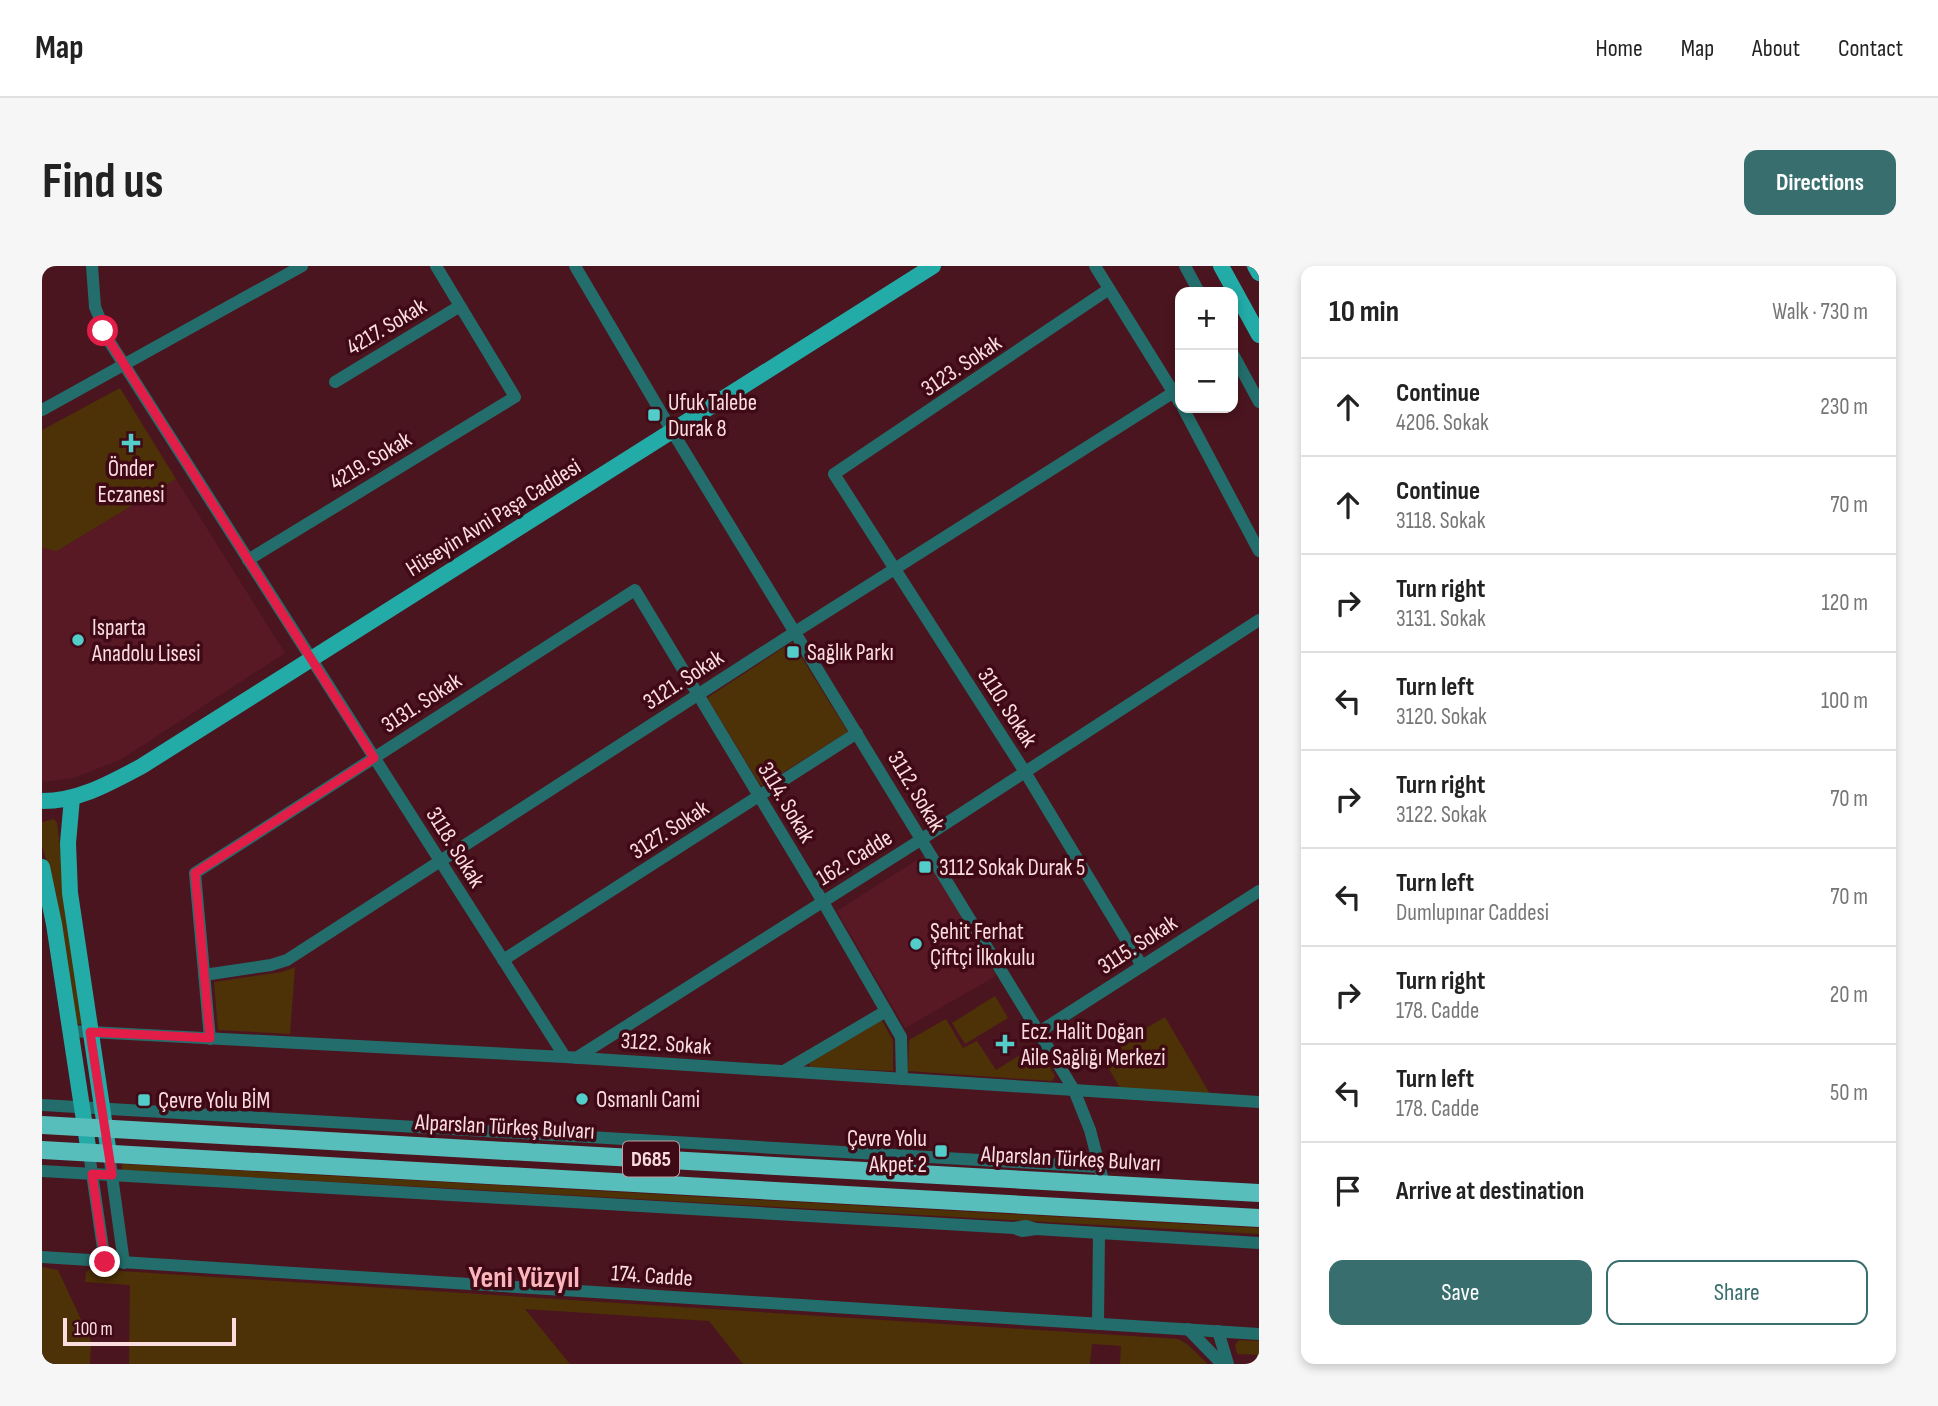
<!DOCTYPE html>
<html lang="en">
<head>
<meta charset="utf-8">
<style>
	body { margin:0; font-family:"Sofia Sans Condensed",sans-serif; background:#f6f6f6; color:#222 }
	.controls { position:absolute; right:21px; top:21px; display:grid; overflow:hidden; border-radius:14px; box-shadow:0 4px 10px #0003 }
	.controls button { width:63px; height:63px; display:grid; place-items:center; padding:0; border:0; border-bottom:2px solid #e0e0e0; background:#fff; color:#222; font:35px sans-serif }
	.scale { position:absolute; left:21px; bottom:18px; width:173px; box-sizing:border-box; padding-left:7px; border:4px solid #fbdddf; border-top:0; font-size:19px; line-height:24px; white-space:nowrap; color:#fbdddf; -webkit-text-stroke:5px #3f0916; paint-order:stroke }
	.stop { position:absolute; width:21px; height:21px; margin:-16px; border:5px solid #e11d48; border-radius:50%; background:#fff }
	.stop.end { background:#e11d48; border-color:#fff; box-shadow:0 2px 7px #0008 }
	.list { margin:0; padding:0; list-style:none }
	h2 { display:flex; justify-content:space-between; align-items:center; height:91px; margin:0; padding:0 28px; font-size:30px }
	h2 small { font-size:23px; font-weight:400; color:#767676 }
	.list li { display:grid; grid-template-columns:46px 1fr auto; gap:21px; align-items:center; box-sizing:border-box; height:98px; padding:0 28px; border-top:2px solid #e0e0e0 }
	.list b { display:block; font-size:26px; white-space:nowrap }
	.list p { margin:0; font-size:23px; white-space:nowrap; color:#767676 }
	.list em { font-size:23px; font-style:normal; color:#767676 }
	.actions { display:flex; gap:14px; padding:21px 28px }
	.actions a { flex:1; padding:16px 0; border:2px solid #386f6e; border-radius:14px; text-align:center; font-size:24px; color:#386f6e }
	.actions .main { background:#386f6e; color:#fff }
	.icon { flex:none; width:38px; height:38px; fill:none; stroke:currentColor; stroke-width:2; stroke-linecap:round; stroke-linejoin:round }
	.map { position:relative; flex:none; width:1217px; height:1098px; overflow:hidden; border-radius:14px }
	header { display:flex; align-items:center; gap:42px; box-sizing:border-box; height:98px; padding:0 35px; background:#fff; border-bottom:2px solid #e0e0e0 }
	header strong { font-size:33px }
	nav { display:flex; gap:38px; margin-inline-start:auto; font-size:24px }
	.intro { display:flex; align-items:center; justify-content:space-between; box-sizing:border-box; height:168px; padding:0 42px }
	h1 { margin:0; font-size:49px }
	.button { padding:18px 32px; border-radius:14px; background:#386f6e; color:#fff; font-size:24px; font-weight:700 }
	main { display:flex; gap:42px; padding:0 42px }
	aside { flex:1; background:#fff; border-radius:14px; box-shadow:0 4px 10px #0003 }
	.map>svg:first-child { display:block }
	.built { fill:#581925 }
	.green { fill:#4d3107 }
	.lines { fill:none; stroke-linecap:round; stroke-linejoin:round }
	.minor { stroke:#236e6c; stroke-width:12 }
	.major { stroke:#23aba8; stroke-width:16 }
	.highway { stroke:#57bebb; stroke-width:18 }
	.route { stroke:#e11d48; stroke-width:9 }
	.poi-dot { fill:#53cdca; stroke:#3f0916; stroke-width:2.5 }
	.labels { text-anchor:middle; stroke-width:7; stroke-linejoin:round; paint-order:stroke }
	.shield { fill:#3f0916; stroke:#c39da3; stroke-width:2 }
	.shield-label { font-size:21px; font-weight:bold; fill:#fbdddf }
	.street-label { font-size:23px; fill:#fbdddf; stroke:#3f0916 }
	.poi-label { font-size:23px; fill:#fbdddf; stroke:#3f0916; text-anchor:start }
	.district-label { font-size:30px; font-weight:bold; fill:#fcb5bc; stroke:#3f0916 }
</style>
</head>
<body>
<header>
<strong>Map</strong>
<nav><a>Home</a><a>Map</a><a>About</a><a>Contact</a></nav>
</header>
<div class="intro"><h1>Find us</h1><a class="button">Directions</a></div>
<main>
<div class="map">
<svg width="1217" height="1098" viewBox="0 0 1217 1098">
	<rect width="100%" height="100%" fill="#4b151f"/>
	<!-- built -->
	<g class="built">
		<polygon points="134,213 243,387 78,494 31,512 0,516 0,282 15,285"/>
		<polygon points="883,589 954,710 863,762 795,645"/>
	</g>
	<!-- green -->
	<g class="green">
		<polygon points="78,122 134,213 15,285 0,282 0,164"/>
		<polygon points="750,376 806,466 719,520 665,432"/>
		<polygon points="12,553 15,557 41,758 33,758 14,627 0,580 0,556"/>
		<polygon points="253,701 248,768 176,764 172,716 240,706"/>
		<polygon points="953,730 966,752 923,778 910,757"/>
		<polygon points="1123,751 1168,828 1078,822 1059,789"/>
		<polygon points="904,753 921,782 935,775 954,804 994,779 1013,810 1010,815 866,805 867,774"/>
		<polygon points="840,754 851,775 851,805 768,801 767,797"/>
		<polygon points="80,898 1217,962 1217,968 80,904"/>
		<polygon points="0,1001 16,1004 49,1075 48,1098 0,1098"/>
		<polygon points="48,1003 1136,1073 1145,1078 1166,1098 1078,1098 1079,1080 1050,1078 1048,1098 701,1098 667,1055 483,1043 528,1098 87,1098 88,1019 43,1016 44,1006"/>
		<polygon points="1197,1074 1217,1075 1217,1089 1195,1088 1193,1079"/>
	</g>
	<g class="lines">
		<!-- minor -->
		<g class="minor">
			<polyline points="50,0 53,41 67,75 523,791"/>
			<polyline points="533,0 630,165 1032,824 1048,864 1062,918"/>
			<polyline points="1053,0 1138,137"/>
			<polyline points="1143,0 1157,26"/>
			<polyline points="1067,23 792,208 983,506 1100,700"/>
			<polyline points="1191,88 1217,136"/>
			<polyline points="293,116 418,40"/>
			<polyline points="1141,142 1217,285"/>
			<polyline points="0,144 260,0"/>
			<polyline points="206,294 473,131 394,0"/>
			<polyline points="461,694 815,467"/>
			<polyline points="162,709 229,699 245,694 753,366 1132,126"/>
			<polyline points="29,765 523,791 1217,836"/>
			<polyline points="997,766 1217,625"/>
			<polyline points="168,773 153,607 593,324 781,636 859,771 860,813"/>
			<polyline points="534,792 880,573 1217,354"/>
			<polyline points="742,805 844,745"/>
			<polyline points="0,839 1059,901"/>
			<polyline points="47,887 63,996"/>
			<polyline points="67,888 82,997"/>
			<polyline points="0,905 972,962 980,965 994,963 984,960 972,962"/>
			<polyline points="994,963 1217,977"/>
			<polyline points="0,991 1217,1068"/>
			<polyline points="1056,1058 1057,967"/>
			<polyline points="1146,1063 1180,1098"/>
			<polyline points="1176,1065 1186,1098"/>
		</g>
		<!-- major -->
		<g class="major">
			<polyline points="1179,0 1217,69"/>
			<polyline points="1213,0 1217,7"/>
			<polyline points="30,532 26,577 28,627 67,888"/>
			<path d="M0,535C37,535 68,517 100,500L891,0"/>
			<polyline points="0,601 12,658 47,887"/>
		</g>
		<!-- highway -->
		<g class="highway">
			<polyline points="0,859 1217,927"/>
			<polyline points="0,884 1217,952"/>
		</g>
	</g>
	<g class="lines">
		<!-- route -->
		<polyline class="route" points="61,65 332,492 153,607 168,772 48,766 70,909 50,908 63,996"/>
	</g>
	<!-- markers -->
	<g class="poi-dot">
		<rect x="605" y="142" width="14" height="14" rx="3.5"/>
		<path d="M85.5 166.5h7v7h7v7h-7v7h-7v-7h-7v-7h7z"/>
		<circle cx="36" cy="374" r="7"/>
		<rect x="744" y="379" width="14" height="14" rx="3.5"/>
		<rect x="876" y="594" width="14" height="14" rx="3.5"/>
		<circle cx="874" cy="678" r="7"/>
		<path d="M959.5 767.5h7v7h7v7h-7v7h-7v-7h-7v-7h7z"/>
		<circle cx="540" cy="833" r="7"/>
		<rect x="95" y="827" width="14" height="14" rx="3.5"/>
		<rect x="892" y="878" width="14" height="14" rx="3.5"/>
	</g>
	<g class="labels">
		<!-- shield labels -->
		<rect class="shield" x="581" y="875.5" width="56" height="35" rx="5"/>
		<g class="shield-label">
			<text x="609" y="900">D685</text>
		</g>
		<!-- street labels -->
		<g class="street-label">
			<text transform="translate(344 60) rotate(-31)" y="8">4217. Sokak</text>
			<text transform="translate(919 99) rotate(-34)" y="8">3123. Sokak</text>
			<text transform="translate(328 194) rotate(-31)" y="8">4219. Sokak</text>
			<text transform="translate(451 251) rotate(-32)" y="8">Hüseyin Avni Paşa Caddesi</text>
			<text transform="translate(641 413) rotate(-33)" y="8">3121. Sokak</text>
			<text transform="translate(379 436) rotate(-33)" y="8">3131. Sokak</text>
			<text transform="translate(966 441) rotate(57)" y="8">3110. Sokak</text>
			<text transform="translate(875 525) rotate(59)" y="8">3112. Sokak</text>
			<text transform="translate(745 536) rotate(59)" y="8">3114. Sokak</text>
			<text transform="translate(627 563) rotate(-33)" y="8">3127. Sokak</text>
			<text transform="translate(414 581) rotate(58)" y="8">3118. Sokak</text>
			<text transform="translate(812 591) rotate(-32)" y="8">162. Cadde</text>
			<text transform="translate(1095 678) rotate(-33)" y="8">3115. Sokak</text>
			<text transform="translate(624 777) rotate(4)" y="8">3122. Sokak</text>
			<text transform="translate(463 860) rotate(3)" y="8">Alparslan Türkeş Bulvarı</text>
			<text transform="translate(1029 892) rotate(3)" y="8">Alparslan Türkeş Bulvarı</text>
			<text transform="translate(610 1009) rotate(4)" y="8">174. Cadde</text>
		</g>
		<!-- poi labels -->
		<g class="poi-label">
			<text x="626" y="144">Ufuk Talebe<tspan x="626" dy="26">Durak 8</tspan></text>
			<text x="89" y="210" text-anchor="middle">Önder<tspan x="89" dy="26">Eczanesi</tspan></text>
			<text x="50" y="369">Isparta<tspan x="50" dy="26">Anadolu Lisesi</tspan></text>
			<text x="765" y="394">Sağlık Parkı</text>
			<text x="897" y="609">3112 Sokak Durak 5</text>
			<text x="888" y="673">Şehit Ferhat<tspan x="888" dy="26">Çiftçi İlkokulu</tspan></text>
			<text x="979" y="773">Ecz. Halit Doğan<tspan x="979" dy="26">Aile Sağlığı Merkezi</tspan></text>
			<text x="554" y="841">Osmanlı Cami</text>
			<text x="116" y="842">Çevre Yolu BİM</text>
			<text x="885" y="880" text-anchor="end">Çevre Yolu<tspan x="885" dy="26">Akpet 2</tspan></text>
		</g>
		<!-- district labels -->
		<g class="district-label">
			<text x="482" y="1021">Yeni Yüzyıl</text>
		</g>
	</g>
</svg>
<div class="controls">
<button>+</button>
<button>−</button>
</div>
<div class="scale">100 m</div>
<div class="stop" style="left:61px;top:65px"></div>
<div class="stop end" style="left:63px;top:996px"></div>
</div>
<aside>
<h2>10 min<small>Walk · 730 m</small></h2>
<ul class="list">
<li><svg class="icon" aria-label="ahead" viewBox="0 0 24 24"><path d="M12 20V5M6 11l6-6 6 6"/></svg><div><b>Continue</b><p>4206. Sokak</p></div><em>230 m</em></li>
<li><svg class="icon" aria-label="ahead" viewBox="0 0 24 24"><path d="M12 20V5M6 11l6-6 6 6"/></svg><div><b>Continue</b><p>3118. Sokak</p></div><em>70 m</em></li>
<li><svg class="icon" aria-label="right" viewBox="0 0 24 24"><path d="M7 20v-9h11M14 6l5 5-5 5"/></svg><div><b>Turn right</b><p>3131. Sokak</p></div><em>120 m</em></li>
<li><svg class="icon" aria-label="left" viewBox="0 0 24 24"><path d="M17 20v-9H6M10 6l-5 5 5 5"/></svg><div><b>Turn left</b><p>3120. Sokak</p></div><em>100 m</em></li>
<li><svg class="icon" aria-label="right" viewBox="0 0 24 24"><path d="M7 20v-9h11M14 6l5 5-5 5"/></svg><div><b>Turn right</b><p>3122. Sokak</p></div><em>70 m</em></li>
<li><svg class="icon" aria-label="left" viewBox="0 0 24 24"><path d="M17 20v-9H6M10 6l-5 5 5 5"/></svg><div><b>Turn left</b><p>Dumlupınar Caddesi</p></div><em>70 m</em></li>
<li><svg class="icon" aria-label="right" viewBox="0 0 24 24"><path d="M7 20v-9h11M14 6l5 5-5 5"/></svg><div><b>Turn right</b><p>178. Cadde</p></div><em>20 m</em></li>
<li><svg class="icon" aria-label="left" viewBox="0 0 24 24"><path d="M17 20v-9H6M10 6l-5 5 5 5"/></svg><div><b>Turn left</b><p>178. Cadde</p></div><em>50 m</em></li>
<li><svg class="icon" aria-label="arrive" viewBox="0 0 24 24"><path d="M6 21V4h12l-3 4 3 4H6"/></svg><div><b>Arrive at destination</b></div></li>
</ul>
<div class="actions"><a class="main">Save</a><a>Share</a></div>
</aside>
</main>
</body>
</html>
